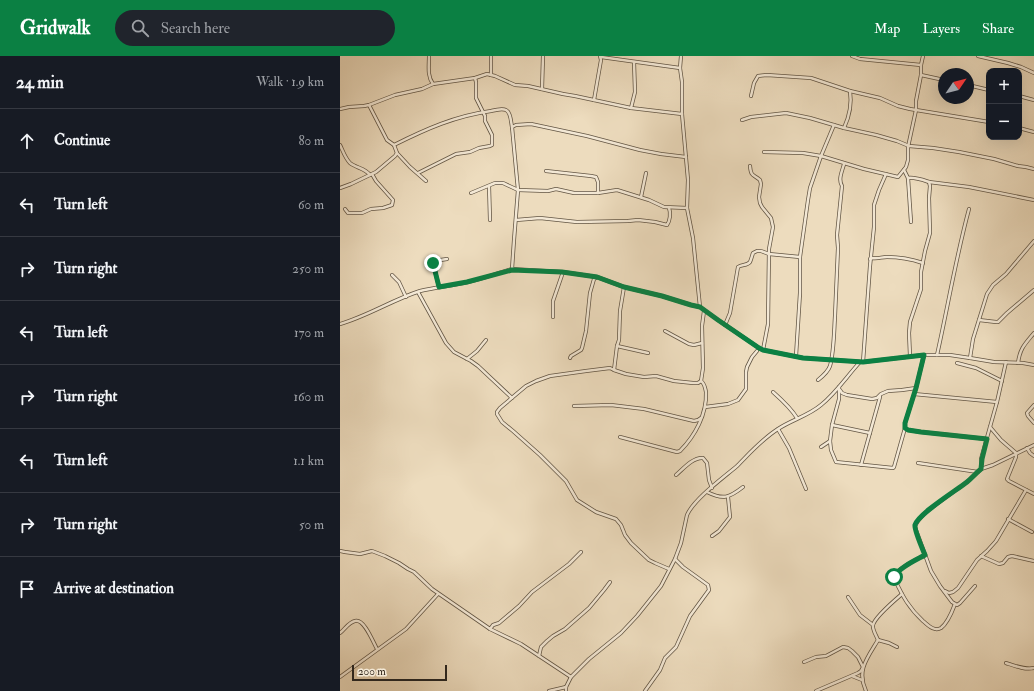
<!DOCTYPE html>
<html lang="en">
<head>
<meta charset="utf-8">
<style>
	body { margin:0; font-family:"IM FELL Double Pica",serif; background:#20242c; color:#f1f3f6 }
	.controls { position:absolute; right:12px; top:12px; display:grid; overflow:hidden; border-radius:8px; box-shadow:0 4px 16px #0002 }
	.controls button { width:36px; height:36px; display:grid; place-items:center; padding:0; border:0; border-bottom:1px solid #363941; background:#171b24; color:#f1f3f6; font:20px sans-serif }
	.compass { position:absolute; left:598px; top:12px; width:36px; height:36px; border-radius:50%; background:#171b24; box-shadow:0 4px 16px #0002; rotate:55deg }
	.scale { position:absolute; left:12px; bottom:10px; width:95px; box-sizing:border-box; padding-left:4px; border:2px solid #33281c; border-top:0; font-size:11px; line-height:14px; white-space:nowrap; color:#33281c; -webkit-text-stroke:3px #f3e8d5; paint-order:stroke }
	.stop { position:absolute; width:12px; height:12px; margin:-9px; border:3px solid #0b8043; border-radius:50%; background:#fff }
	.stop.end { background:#0b8043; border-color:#fff; box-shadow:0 1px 4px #0008 }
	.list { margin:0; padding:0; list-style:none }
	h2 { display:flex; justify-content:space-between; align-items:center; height:52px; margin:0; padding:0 16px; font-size:17px }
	h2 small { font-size:13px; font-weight:400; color:#9ea1a6 }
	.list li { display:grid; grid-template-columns:26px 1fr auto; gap:12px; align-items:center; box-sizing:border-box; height:64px; padding:0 16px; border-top:1px solid #363941 }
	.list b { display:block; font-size:15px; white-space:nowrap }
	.list em { font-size:13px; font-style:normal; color:#9ea1a6 }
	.icon { flex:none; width:22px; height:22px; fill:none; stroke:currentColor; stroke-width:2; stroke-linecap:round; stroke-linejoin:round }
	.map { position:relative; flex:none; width:694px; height:635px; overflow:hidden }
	header { display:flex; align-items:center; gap:24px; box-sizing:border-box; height:56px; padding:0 20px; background:#0b8043; color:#fff }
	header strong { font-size:19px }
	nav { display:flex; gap:22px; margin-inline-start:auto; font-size:14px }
	.search { width:280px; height:36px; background:#20242c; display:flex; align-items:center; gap:10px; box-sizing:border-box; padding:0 14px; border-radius:22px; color:#9ea1a6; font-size:15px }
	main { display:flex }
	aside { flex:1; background:#171b24 }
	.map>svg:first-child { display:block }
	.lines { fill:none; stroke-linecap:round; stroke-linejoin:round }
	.minor-casing { stroke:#625544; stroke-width:4 }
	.minor { stroke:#f3e8d5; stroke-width:2.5 }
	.route { stroke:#0b8043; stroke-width:5 }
</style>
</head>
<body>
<header>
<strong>Gridwalk</strong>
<div class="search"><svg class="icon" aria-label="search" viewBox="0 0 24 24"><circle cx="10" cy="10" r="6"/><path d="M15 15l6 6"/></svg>Search here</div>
<nav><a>Map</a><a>Layers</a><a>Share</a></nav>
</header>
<main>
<aside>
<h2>24 min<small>Walk · 1.9 km</small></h2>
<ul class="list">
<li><svg class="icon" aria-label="ahead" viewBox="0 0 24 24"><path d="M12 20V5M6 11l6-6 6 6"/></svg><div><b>Continue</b></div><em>80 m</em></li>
<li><svg class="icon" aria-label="left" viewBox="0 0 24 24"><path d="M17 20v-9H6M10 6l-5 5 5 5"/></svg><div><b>Turn left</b></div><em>60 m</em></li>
<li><svg class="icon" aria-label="right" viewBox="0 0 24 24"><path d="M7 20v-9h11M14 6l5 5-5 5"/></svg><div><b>Turn right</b></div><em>250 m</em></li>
<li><svg class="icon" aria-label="left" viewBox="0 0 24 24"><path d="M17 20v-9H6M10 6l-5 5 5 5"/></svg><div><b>Turn left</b></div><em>170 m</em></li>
<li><svg class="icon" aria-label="right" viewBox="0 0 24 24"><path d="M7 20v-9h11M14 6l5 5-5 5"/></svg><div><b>Turn right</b></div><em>160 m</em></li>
<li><svg class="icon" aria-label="left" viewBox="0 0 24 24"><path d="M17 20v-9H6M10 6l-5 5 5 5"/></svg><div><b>Turn left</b></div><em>1.1 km</em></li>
<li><svg class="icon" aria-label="right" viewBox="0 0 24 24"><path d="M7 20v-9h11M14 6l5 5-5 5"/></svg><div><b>Turn right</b></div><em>50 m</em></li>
<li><svg class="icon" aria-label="arrive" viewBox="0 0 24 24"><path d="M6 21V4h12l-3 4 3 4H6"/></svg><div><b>Arrive at destination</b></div></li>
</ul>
</aside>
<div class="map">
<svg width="694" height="635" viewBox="0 0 694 635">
	<rect width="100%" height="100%" fill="#eddcbe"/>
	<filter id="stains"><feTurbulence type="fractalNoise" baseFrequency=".005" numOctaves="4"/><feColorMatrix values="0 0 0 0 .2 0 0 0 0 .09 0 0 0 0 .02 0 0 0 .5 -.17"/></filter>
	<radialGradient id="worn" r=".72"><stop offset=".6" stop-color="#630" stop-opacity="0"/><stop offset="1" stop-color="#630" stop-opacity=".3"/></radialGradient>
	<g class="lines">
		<defs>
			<g id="minor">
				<path d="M89,0C89,10 87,20 93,28"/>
				<polyline points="341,0 340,12 342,26 342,58 348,124 347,152 353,182 360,251"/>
				<polyline points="512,0 520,3 581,9"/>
				<polyline points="638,0 668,7 681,11 694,17"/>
				<polyline points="261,1 340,12"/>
				<polyline points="151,19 151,0"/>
				<polyline points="581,19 604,24"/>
				<polyline points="628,29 649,34"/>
				<polyline points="202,33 203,0"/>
				<polyline points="411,40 414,27 418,20 427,19 471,22 510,35 540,42 558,50 570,53 649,66"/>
				<polyline points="679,40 694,44"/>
				<polyline points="254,44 261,4 260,0"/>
				<polyline points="29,49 47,84 54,89"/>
				<polyline points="291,52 295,36 294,6"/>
				<polyline points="0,53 9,51 24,50 29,49 55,39 82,33 93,28 135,22 147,18 155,20 175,29 188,30 223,38 235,40 291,52 342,58"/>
				<polyline points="402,64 411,61 446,57 470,62 504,72 536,79 557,85 569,90 593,92 619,96 654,103 678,110 686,111 694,113"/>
				<path d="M504,72C510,59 512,48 510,35"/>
				<polyline points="679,72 694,76"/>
				<path d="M0,89C3,95 5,102 10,107C16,112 25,112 30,119"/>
				<polyline points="424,96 463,97 481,100 524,113 558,121 566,111 568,104 568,91 576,54 576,45 581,19 581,9 583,0"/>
				<path d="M410,110C411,121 413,118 420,124L421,128L419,141L420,147L422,151L431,162L433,171L429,193L428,268L423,294"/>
				<path d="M564,114L568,122C575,121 583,124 589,126L590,130L589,142L590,177L585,195L581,216V233L570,266L569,277L570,300"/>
				<polyline points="206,115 251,120 256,121 258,126 258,137"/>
				<polyline points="78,117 116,98 130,96 139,92 150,90 152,89 152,79 145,65 145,60 136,42 136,26 135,22"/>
				<polyline points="568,122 571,166"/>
				<path d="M86,125L70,111L57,97L54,89C86,73 115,60 151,55C155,54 162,52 166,54C171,56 171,67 172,71"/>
				<polyline points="589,126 629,131 694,144"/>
				<polyline points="149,130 150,164"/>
				<polyline points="0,132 11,128 36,116 55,100 57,97"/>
				<polyline points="131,137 155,127 163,127 178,134 208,135 216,133 234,137 258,137 277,134 309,144 324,151 347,152"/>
				<polyline points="301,141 306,117"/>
				<polyline points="5,153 8,157 22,157 31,153 43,152 52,149 53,144 36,125 32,118"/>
				<path d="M176,164L200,162L237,166L288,165L298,164L315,166L327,169C330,165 331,157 329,152"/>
				<path d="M530,203L531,202C539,203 541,201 547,201C560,201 571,203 583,207"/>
				<polyline points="172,213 174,184 178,134 172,71 176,69 191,68 247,80 300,94 321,98 346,101"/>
				<polyline points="52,219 59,226 66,241"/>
				<polyline points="99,231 93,207 94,205 107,203"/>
				<polyline points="78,236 106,287 114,296 131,305 138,310 172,342"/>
				<polyline points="213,261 213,245 223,216"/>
				<polyline points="639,264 656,266 658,266 667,257 694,234"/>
				<path d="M0,268C28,260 52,244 80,235C95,231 112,230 128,226C143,223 157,217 172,213L223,216L257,221L284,231L322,240L351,249L360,251L378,264L419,292L423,294L463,302L523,306L584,299H610L630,302L654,306L683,307L694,309"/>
				<path d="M385,269L390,257L398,211C402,208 407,210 410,206C411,204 412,200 413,197L417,195H421L429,198L460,201"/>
				<polyline points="325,275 349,288 354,289 362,287"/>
				<polyline points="277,290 308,297"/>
				<polyline points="584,299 576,332 565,367 565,372 568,374 581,376 647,383"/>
				<path d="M597,299C608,250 616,201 629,153"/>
				<polyline points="456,300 460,237 460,201 468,144 470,132 481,100 494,69"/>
				<polyline points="230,302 231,300 241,294 242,292 246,275 250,237 254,223 257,221"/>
				<polyline points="630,302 633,283 647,238 653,229 666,218 694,185"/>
				<polyline points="127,303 137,295 146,284"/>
				<polyline points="523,306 530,210 534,171 534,149 539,134 546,118"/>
				<polyline points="617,307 636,312 662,325"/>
				<path d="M678,307C680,292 685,288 694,277"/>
				<polyline points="274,314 277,290 279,284 280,255 284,231"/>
				<path d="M478,324C483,320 488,316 490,310C494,296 494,275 495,260C496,237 497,214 498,192L497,179L502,130C498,123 502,116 504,108"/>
				<polyline points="499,331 499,343 492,369 490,385 491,394 496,406 553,412 554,411 565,372"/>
				<polyline points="500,334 502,337 507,339 532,343 537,342 541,338 548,335 562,334 576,332"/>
				<path d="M433,336C442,344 451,352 457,362"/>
				<polyline points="574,338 657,346"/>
				<polyline points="694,349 687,357 688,360 694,367"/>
				<polyline points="234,350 271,349 304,353 354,365 358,364 361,362"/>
				<polyline points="365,351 388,348 398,344 406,333 406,316 407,311 412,301 417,295"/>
				<polyline points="492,369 530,377"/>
				<polyline points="650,371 661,384 676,397"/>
				<polyline points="438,373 449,392 466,433"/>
				<path d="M280,381L337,396L340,395C355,380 367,358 366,336C365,332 365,328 361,325L363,312L362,270L364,255"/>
				<polyline points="481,391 490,385"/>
				<polyline points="687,392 690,397 694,400"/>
				<polyline points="676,397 676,401 667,423 669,425 694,438"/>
				<polyline points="578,407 638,416"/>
				<polyline points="521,409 540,341"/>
				<polyline points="641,413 641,403 657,346 666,306"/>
				<path d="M336,419C343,413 353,401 363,402L367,407L369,424L372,432"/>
				<path d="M367,436C383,444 389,442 403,431"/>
				<polyline points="668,463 692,476"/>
				<polyline points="372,480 379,475 390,461 388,441"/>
				<polyline points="0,495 5,496 20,498 32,495 45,500 59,507 68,513 74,516 92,533 150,573 153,569 159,567 179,550 192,536 229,508 241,496"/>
				<path d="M585,499C577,503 561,511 555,518C553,521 554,521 555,524C563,541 569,552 583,565C588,569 594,576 601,572C608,567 612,556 615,548"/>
				<polyline points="641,500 659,508 663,507 668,501 672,500 694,505"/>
				<polyline points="329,513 315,507 309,504 291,487 285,479 281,469 276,463 256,456 237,444 226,425 200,399 173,375 162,366 157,358 157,356 160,352 186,330 196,325 210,320 246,315 270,312 274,314 286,318 304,321 316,320 334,325 353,327 358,327 361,325"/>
				<polyline points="635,530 620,547 617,549 612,546 600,530 591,515 576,474 575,470 578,465 586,456 627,426 641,413 653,409 694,389"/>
				<polyline points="605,535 609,537 613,536 618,532 637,504 647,495 656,485 686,434"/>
				<polyline points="508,541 520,559 533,569"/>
				<polyline points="150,573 181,588 231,621"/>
				<path d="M0,577C5,573 9,566 15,565C24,562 33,586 37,593"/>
				<path d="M538,584C536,579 532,573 533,569C535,561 555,544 562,538"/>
				<polyline points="538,584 549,587 557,591"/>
				<polyline points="199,600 201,591 207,585 213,580 225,573 249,552 264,534 270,526"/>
				<polyline points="464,606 476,601 486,600 503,591 508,592 512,595 518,601 523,611 521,615 518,617 476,635"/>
				<path d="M666,607C675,610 685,614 694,612"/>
				<polyline points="512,620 522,624"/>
				<polyline points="0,621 66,573 98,538"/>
				<polyline points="209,635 226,631"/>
				<path d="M226,635V631L231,621L249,603L281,577L297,560L321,530L335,503L341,487L347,459C354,443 383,422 397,410C410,397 422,383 438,373C451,364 468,360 481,349C496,337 507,320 520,306"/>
				<polyline points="305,635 320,614 325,602 336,591 350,560 369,534 368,529 343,511 335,503"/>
				<path d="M526,635C516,614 528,601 538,584"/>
			</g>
		</defs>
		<!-- minor casing -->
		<use href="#minor" class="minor-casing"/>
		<!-- minor -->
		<use href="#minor" class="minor"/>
	</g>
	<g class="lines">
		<!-- route -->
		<path class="route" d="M93,207L99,231L127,226L172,214L222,216L257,221L284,231L322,240L351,249L360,251L378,264L419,292L423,294L463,302L523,306L584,299L576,332L565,367V372L568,374L581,376L647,383L642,403L641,413C636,417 632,422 627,426C617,434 578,458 575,469C574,474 583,494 585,499C576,504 558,512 554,521"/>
	</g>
	<rect width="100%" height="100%" filter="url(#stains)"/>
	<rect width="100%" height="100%" fill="url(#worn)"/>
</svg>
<div class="controls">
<button>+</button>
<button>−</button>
</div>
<svg class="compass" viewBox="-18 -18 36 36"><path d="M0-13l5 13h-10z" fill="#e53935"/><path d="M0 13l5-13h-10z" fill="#9ea1a6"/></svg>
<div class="scale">200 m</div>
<div class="stop" style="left:554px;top:521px"></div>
<div class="stop end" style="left:93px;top:207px"></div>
</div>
</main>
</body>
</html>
